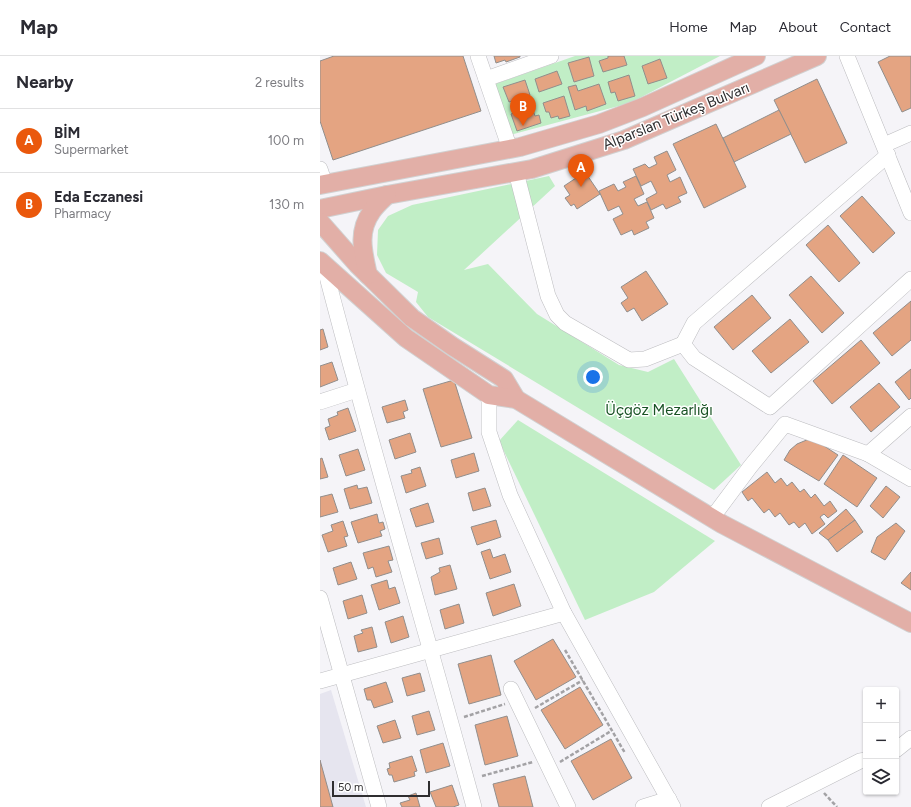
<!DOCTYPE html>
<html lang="en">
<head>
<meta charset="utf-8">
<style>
	body { margin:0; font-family:Figtree,sans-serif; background:#f7f7f7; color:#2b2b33 }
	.controls { position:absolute; right:12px; bottom:12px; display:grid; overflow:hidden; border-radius:4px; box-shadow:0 1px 3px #0004 }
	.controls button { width:36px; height:36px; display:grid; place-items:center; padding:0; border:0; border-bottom:1px solid #e1e1e2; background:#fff; color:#2b2b33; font:20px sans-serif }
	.scale { position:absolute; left:12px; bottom:10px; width:98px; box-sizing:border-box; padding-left:4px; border:2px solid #2f2e30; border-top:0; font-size:11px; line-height:14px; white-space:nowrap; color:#2f2e30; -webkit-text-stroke:3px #fff; paint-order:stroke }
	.you { position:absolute; left:273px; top:321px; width:14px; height:14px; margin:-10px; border:3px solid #fff; border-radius:50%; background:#1a73e8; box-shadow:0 0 0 6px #1a73e833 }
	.badge { display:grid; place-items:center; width:26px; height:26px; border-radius:50%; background:#ea580c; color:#fff; font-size:13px; font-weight:700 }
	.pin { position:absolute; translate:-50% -33px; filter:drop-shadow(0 1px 2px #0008) }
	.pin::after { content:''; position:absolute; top:21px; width:14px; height:12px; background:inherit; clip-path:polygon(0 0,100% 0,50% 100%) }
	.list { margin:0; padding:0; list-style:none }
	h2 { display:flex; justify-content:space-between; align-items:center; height:52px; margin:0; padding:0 16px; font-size:17px }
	h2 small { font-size:13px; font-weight:400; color:#7c7c81 }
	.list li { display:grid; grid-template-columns:26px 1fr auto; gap:12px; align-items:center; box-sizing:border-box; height:64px; padding:0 16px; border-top:1px solid #e1e1e2 }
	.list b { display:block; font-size:15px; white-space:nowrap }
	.list p { margin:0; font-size:13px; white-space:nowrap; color:#7c7c81 }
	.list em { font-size:13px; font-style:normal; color:#7c7c81 }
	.icon { flex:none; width:22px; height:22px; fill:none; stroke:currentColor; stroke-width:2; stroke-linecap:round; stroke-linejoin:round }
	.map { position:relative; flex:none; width:591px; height:751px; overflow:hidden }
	header { display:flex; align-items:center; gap:24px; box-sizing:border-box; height:56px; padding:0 20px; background:#fff; border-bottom:1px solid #e1e1e2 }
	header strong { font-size:19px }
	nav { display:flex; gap:22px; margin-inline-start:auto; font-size:14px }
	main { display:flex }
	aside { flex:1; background:#fff }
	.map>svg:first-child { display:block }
	.built { fill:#e6e5ef }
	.green { fill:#c1eec6 }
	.building { fill:#e4a482; stroke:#918e8c }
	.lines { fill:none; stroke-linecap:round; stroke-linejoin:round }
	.minor-casing { stroke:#bdbdc0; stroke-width:16 }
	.major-casing { stroke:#d1d1d1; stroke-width:20 }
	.path { stroke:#a3a2a5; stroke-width:2.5; stroke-dasharray:4 2; stroke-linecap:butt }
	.minor { stroke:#fff; stroke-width:15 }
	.major { stroke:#e2afa7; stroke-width:18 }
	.labels { text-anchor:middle; stroke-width:3; stroke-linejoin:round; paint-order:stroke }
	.street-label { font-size:15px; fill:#2f2e30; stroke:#fff }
	.park-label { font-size:15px; fill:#185224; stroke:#fff }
</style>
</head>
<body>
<header>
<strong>Map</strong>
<nav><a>Home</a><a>Map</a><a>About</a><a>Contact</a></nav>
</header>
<main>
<aside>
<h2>Nearby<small>2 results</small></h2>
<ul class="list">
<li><span class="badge">A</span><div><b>BİM</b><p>Supermarket</p></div><em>100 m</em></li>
<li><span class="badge">B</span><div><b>Eda Eczanesi</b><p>Pharmacy</p></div><em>130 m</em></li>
</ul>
</aside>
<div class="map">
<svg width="591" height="751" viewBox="0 0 591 751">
	<rect width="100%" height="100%" fill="#f5f4f8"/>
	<!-- built -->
	<polygon class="built" points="11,634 46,751 0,751 0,638"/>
	<!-- green -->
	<g class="green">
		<polygon points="255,0 400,0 310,47 190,79 175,28"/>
		<polygon points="229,120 235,130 144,214 168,208 217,258 299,309 328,316 354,303 421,409 394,434 108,261 96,246 98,236 66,217 57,199 58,174 68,160 92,149"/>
		<polygon points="198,364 395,485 334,536 265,564 179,385"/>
	</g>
	<!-- building -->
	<g class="building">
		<polygon points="14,0 143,0 161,55 13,104 0,65 0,5"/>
		<polygon points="174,0 200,0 200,1 186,6 185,4 176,7"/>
		<polygon points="288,0 304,0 307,9 283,16 279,5 288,2"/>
		<polygon points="570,0 591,0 591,52 582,56 558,6"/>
		<polygon points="269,1 274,20 254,26 248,7"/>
		<polygon points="340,3 347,22 328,28 322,10"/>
		<polygon points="237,15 242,28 219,36 215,23"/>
		<polygon points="309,19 315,40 298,45 295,36 291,37 288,26"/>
		<polygon points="497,23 527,87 485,107 454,44"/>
		<polygon points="205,24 210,39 189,46 183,31"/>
		<polygon points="279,28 286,48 267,55 266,50 255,54 248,31 256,29 258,35"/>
		<polygon points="244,40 250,60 239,63 238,60 231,62 229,56 226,56 223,47"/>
		<polygon points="212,51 215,60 219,59 221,67 197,75 191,58"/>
		<polygon points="459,54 471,78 414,106 403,82"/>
		<polygon points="396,68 426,131 384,152 353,88"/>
		<polygon points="347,95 356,114 347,119 350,126 360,121 367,137 358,141 361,146 346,153 343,148 331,154 326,143 337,137 331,125 321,130 313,113 325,108 329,112 337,108 334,101"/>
		<polygon points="265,116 280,138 257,153 254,148 251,150 245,142 250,139 244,130"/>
		<polygon points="316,120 324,138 314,143 318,150 327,146 334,162 326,166 329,172 314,179 312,174 301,179 293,163 303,158 299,150 288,155 279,135 294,128 298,135 306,131 303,126"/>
		<polygon points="542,140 575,177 553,197 520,160"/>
		<polygon points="508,169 540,207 519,226 486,189"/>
		<polygon points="326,215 348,248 322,265 314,252 307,256 301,247 308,242 301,231"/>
		<polygon points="491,220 524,257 502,277 469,239"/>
		<polygon points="432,239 451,262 413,294 394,271"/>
		<polygon points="591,245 591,284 572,300 553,277"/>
		<polygon points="470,263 489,286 451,317 432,295"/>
		<polygon points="3,273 8,291 0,294 0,274"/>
		<polygon points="541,284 560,307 512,348 493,325"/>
		<polygon points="12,306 18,324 0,331 0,310"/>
		<polygon points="591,313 591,342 589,344 575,326"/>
		<polygon points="134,324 152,382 121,391 103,333"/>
		<polygon points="559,327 580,351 551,376 530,351"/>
		<polygon points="85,344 88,354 83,356 85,362 67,367 62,351"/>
		<polygon points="28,352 36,375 9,384 5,372 10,370 8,363 18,359 17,356"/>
		<polygon points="90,377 96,396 75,403 69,384"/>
		<polygon points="489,383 498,386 518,399 499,425 464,404 470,394 477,388"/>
		<polygon points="38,393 45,414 26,420 19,399"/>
		<polygon points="154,397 159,415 136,422 131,404"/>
		<polygon points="523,399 557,422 537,451 504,428"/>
		<polygon points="2,402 8,421 0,423 0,403"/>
		<polygon points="100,411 106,430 86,437 81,420 92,417 91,414"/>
		<polygon points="447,416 455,427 461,422 467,430 472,426 480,436 484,433 491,442 495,438 504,450 510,445 517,455 508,462 504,458 500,461 505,468 492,478 485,467 479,472 474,466 469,469 460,457 455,461 449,453 444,457 432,442 428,445 422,436"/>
		<polygon points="37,429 38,433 47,431 52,447 30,453 24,433"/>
		<polygon points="566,430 580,441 563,462 550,450"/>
		<polygon points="165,432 171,450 153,455 148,437"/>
		<polygon points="12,438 18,456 0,461 0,441"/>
		<polygon points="108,447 114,466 96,471 90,453"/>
		<polygon points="526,453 535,464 508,484 499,477"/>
		<polygon points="57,458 59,467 63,466 65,473 60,475 62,480 38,487 31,466"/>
		<polygon points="176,464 181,481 157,489 151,471"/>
		<polygon points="535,464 543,476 517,496 508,484"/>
		<polygon points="23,465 28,480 24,481 27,490 8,496 2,479 13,475 11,469"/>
		<polygon points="576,467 585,475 565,504 551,496 557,481"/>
		<polygon points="119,482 123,498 106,503 101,487"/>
		<polygon points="69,490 73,504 68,505 72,516 56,521 53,511 48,513 43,497"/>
		<polygon points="170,493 173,502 185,498 191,516 170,523 161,496"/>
		<polygon points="31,506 37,523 18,529 13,512"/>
		<polygon points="130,509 137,533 115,539 111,521 120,516 119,512"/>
		<polygon points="591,516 591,534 581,527"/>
		<polygon points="67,524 69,533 75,531 80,547 59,554 51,529"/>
		<polygon points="194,528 201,550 173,560 166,537"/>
		<polygon points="42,539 47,557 28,563 23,545"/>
		<polygon points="139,548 144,567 125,573 120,554"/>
		<polygon points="83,560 89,581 71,587 65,566"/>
		<polygon points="52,571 57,591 38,596 34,580 43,577 41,574"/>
		<polygon points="233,583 256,621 216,644 194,605"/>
		<polygon points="171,599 181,639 149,648 138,608"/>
		<polygon points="100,617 105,635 87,640 82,622"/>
		<polygon points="66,626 73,646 54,652 51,644 47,644 44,633"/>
		<polygon points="260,631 283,669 245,693 221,654"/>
		<polygon points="109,655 115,674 97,679 92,660"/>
		<polygon points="187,660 198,700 165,709 155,669"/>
		<polygon points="75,664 81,682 63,687 57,670"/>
		<polygon points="291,683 312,722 273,744 251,705"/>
		<polygon points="123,687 130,710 106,717 100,694"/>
		<polygon points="92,700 97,715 94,716 95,720 74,726 72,719 69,719 67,713 70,712 69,707"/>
		<polygon points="0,704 13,751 0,751"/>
		<polygon points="205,720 213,751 179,751 173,728"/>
		<polygon points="132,729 139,749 133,751 116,751 110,736"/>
		<polygon points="96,737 100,751 82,751 80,747 90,744 88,740"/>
	</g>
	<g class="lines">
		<defs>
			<g id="minor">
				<polyline points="158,0 190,93"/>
				<polyline points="527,0 591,157"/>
				<polyline points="166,23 231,0"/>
				<polyline points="564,89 591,77"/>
				<polyline points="568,99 374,267 363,288 374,302 450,351 591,223"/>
				<polyline points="0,113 5,128"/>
				<polyline points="196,116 228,240 237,259 245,267 309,304 325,303 363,288"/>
				<path d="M4,209C51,391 105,570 154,751"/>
				<polyline points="169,339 169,376 190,439 244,557 353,751"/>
				<polyline points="0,346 37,334"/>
				<polyline points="548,398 591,423"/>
				<polyline points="392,462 430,411 465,368 548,398 591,360"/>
				<polyline points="0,542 59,751"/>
				<polyline points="0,625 244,557"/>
				<polyline points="191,633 248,751"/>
				<polyline points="576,694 591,682"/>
				<polyline points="323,751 349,743"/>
				<polyline points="449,751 540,705 546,704"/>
			</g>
			<g id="major">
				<polyline points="0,129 200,91 279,68 323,51 436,0"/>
				<polyline points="0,153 67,139 212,113 304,84 497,0"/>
				<polyline points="0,166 37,208 92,262 132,290 184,323 196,343"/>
				<polyline points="0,205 86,282 169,339 196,343 402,468 591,567"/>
				<path d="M48,219C43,196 37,176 52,155C56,149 62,144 67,139"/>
			</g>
		</defs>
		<!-- minor casing -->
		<use href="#minor" class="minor-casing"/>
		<!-- major casing -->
		<use href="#major" class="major-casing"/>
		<!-- path -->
		<g class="path">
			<polyline points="245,594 305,697"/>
			<polyline points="215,652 263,624"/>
			<polyline points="144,661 185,648"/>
			<polyline points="240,706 291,675"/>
			<polyline points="162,720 213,706"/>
			<polyline points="504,737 517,751"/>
		</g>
		<!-- minor -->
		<use href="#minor" class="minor"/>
		<!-- major -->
		<use href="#major" class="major"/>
	</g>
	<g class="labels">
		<!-- street labels -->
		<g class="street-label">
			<text transform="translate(356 60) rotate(-22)" y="5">Alparslan Türkeş Bulvarı</text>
		</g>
		<!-- park labels -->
		<g class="park-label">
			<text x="339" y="359">Üçgöz Mezarlığı</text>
		</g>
	</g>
</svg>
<div class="controls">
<button>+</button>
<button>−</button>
<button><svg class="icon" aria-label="layers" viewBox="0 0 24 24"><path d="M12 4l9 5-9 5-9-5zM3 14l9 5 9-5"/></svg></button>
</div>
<div class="scale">50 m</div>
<div class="you"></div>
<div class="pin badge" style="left:261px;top:131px">A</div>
<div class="pin badge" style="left:203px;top:70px">B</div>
</div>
</main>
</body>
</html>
